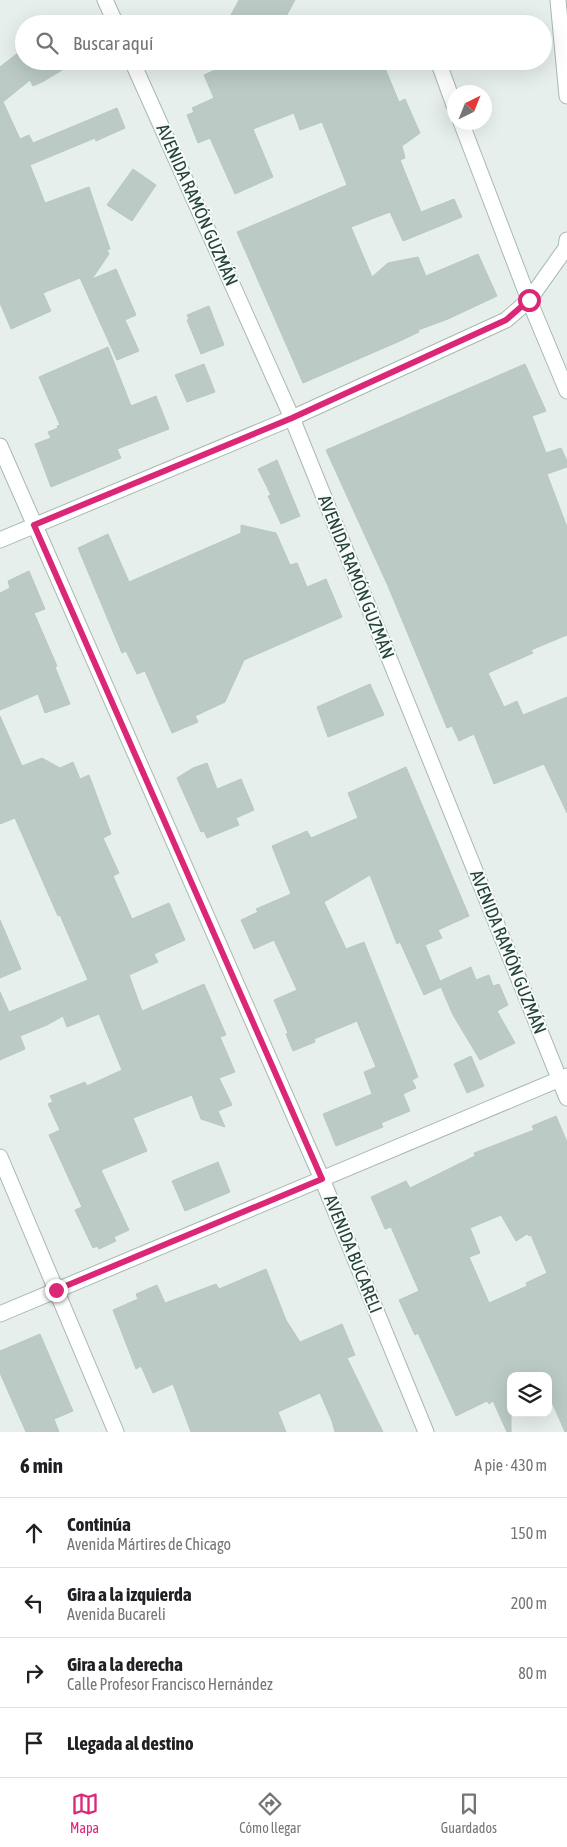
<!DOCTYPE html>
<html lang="es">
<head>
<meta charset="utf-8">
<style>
	body { margin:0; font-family:"Asap Condensed",sans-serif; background:#f6f6f6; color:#202124 }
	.controls { position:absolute; right:15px; bottom:15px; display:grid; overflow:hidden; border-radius:10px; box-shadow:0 5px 20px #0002 }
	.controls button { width:45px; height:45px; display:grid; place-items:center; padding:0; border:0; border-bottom:1px solid #e0e0e0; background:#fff; color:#202124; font:25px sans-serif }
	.compass { position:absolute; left:447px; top:85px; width:45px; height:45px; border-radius:50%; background:#fff; box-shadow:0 5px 20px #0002; rotate:43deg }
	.stop { position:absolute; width:15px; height:15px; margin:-11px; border:4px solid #db2777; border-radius:50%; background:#fff }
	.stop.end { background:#db2777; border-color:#fff; box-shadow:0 1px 5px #0008 }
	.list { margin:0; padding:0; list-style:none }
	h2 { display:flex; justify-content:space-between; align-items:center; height:65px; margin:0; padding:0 20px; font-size:21px }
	h2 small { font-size:16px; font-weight:400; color:#757577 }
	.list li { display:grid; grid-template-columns:32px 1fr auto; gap:15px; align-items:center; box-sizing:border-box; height:70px; padding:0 20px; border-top:1px solid #e0e0e0 }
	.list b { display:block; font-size:19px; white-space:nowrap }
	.list p { margin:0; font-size:16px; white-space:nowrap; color:#757577 }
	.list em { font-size:16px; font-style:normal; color:#757577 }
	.icon { flex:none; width:28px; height:28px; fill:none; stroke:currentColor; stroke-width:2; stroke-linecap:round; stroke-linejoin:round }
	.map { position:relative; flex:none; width:567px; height:1432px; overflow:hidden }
	.search { position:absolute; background:#fff; box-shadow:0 5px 20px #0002; left:15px; right:15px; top:15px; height:55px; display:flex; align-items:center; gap:12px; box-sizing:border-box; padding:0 18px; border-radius:28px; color:#757577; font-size:19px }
	.sheet { height:345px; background:#fff }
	nav { display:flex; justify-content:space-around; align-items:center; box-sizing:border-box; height:70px; border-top:1px solid #e0e0e0; background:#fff; font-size:14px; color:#757577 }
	nav a { display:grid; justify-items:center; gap:2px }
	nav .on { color:#db2777 }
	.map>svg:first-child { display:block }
	.building { fill:#bbcac4; stroke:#b8c9c2; fill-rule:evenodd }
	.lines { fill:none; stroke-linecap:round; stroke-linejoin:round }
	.minor-casing { stroke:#a8b8b2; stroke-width:17 }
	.minor { stroke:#fff; stroke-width:15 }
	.route { stroke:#db2777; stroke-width:6 }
	.labels { text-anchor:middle; stroke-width:4; stroke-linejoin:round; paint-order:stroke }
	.street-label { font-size:18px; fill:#24423a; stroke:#f7fbf9 }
</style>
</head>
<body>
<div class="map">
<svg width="567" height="1432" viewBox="0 0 567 1432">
	<rect width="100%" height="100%" fill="#e6efeb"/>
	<!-- building -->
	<g class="building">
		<polygon points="239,0 295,0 282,24 226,24"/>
		<polygon points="24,48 24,61 77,61 44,81 33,86 30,80 3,102 20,139 29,135 33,143 117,108 125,128 96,141 95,138 30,165 45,203 89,187 110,249 107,250 109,254 92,279 116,269 136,315 125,320 139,351 117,360 80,278 43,293 51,311 11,329 0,303 0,67"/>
		<polygon points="221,61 382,61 399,102 405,99 420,133 402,146 405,158 400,160 421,212 454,199 462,217 403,241 390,212 351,227 372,277 388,263 418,257 426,276 478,254 497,296 448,319 418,330 419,332 400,341 303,383 237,232 347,185 322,122 300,130 294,113 253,129 273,177 235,194 210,138 198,143 187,115 194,112 192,108 214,98 204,75 224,66"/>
		<polygon points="133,169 156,185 132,221 107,205"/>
		<polygon points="209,306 224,345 201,354 187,320 189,319 187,315"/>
		<polygon points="108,347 131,406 156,396 169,429 117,449 121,458 51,487 35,444 51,438 48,432 58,428 57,426 60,425 39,377"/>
		<polygon points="204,364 215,392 187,402 175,375"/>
		<polygon points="525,364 546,411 532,416 546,453 561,448 567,461 567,467 547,474 567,527 567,635 531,650 533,653 488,673 504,707 517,701 523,715 567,697 567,813 544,764 494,784 474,734 459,741 452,726 447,728 388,586 326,450"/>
		<polygon points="277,460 300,516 281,524 268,496 271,495 258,469"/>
		<polygon points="241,525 276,533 290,565 297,563 307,587 326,579 342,617 244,660 225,702 195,716 198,722 172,733 145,671 137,674 126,651 122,653 78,548 108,534 129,582 241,533"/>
		<polygon points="29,571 45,609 34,613 57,666 55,667 70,704 45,713 38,694 0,710 0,593 10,588 8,581"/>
		<polygon points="370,684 384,715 328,737 317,707"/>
		<polygon points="0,716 22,766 42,758 60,768 73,762 80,779 89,775 111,834 103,838 119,873 113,876 132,919 169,903 185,940 154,954 158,962 129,975 142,1011 204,984 226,1035 220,1037 235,1072 219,1078 232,1105 218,1111 225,1127 201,1119 192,1095 133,1118 147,1151 101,1170 129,1230 114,1237 116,1241 99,1249 97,1246 93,1248 75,1210 82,1207 49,1135 60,1130 48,1104 53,1102 50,1096 85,1082 87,1086 122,1070 99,1014 67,1027 63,1016 47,1025 20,1036 25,1049 0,1060 0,992 9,1012 88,980 60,915 58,916 15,818 0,824"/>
		<polygon points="207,763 217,789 241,779 254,810 236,818 239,825 207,838 204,831 201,832 177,778 193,768"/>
		<polygon points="406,767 469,916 438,930 442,938 425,945 440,981 471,967 476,980 489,975 493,986 499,984 508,1005 497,1011 515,1043 480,1060 453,1015 441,987 424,995 400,942 397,944 370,875 324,902 346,949 364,942 418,1077 412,1080 416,1088 403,1094 410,1111 381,1123 383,1127 336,1146 323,1114 372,1094 364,1072 376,1067 357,1021 314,1039 315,1042 293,1051 286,1034 288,1033 274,1000 297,990 274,940 254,949 241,920 258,912 256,909 291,894 272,846 307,831 311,838 358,818 348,793"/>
		<polygon points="0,920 21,969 0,978"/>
		<polygon points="471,1056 484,1086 467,1093 454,1064"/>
		<path d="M556,1116L567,1142V1432H565L548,1393V1376H511V1432H507L493,1401L489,1404L487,1401L456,1416L418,1333L415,1335L399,1300L419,1291L391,1227L385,1229L371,1197L406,1181L410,1188L475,1156L474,1153L534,1130L532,1126ZM501,1215L516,1241L527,1234L529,1236L531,1235L547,1273L526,1283L527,1286L489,1303L469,1257L480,1253L470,1228Z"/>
		<polygon points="218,1162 230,1192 185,1211 172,1181"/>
		<polygon points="266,1269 286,1320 300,1342 342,1324 355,1355 347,1358 383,1432 335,1432 332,1421 320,1393 278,1412 286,1432 191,1432 173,1384 153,1393 141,1366 136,1369 113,1310 138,1299 136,1294 157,1285 165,1303 216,1284 219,1289"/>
		<polygon points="40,1334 73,1411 54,1419 59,1432 26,1432 0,1373 0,1351"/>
	</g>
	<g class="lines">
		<defs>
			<g id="minor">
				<polyline points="105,0 116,24"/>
				<polyline points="558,0 567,96"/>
				<polyline points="132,61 292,418 567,1098"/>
				<polyline points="438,61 454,105"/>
				<polyline points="461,122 529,300 567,391"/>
				<polyline points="0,446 322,1179 426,1432"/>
				<polyline points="0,540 292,418 506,320 529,300 566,248 567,240"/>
				<polyline points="0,1157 116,1432"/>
				<polyline points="0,1314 567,1076"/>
			</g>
		</defs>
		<!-- minor casing -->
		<use href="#minor" class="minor-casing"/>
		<!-- minor -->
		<use href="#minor" class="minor"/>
	</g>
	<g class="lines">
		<!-- route -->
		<polyline class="route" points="56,1290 322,1179 34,525 292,418 506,320 529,300"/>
	</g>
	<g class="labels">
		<!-- street labels -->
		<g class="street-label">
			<text transform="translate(197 205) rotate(66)" y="6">AVENIDA RAMÓN GUZMÁN</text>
			<text transform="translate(356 577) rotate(68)" y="6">AVENIDA RAMÓN GUZMÁN</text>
			<text transform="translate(508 952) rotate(68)" y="6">AVENIDA RAMÓN GUZMÁN</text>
			<text transform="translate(353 1254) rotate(68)" y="6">AVENIDA BUCARELI</text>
		</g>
	</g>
</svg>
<div class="controls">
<button><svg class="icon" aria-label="layers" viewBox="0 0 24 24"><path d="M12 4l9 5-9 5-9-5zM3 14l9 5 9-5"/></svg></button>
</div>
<svg class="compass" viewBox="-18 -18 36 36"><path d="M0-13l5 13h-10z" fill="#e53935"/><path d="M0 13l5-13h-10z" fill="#757577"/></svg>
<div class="stop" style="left:529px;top:300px"></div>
<div class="stop end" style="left:56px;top:1290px"></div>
<div class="search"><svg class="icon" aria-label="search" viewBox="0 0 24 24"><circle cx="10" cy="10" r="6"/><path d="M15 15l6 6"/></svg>Buscar aquí</div>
</div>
<section class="sheet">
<h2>6 min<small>A pie · 430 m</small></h2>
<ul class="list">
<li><svg class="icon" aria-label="ahead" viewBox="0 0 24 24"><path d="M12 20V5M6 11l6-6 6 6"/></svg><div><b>Continúa</b><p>Avenida Mártires de Chicago</p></div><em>150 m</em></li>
<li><svg class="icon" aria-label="left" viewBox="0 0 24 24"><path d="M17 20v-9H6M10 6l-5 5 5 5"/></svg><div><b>Gira a la izquierda</b><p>Avenida Bucareli</p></div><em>200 m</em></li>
<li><svg class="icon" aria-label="right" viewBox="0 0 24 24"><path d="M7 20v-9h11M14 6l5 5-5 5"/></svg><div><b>Gira a la derecha</b><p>Calle Profesor Francisco Hernández</p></div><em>80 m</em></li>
<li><svg class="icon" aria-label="arrive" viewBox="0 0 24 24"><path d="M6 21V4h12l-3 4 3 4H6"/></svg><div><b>Llegada al destino</b></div></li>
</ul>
</section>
<nav>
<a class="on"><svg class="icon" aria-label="map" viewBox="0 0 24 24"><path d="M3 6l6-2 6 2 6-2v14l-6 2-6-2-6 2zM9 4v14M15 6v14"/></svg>Mapa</a>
<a><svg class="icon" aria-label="directions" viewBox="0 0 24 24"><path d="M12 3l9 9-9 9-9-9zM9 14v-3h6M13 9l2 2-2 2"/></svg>Cómo llegar</a>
<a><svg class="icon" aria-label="saved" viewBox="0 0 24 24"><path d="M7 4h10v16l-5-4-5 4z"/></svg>Guardados</a>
</nav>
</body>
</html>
